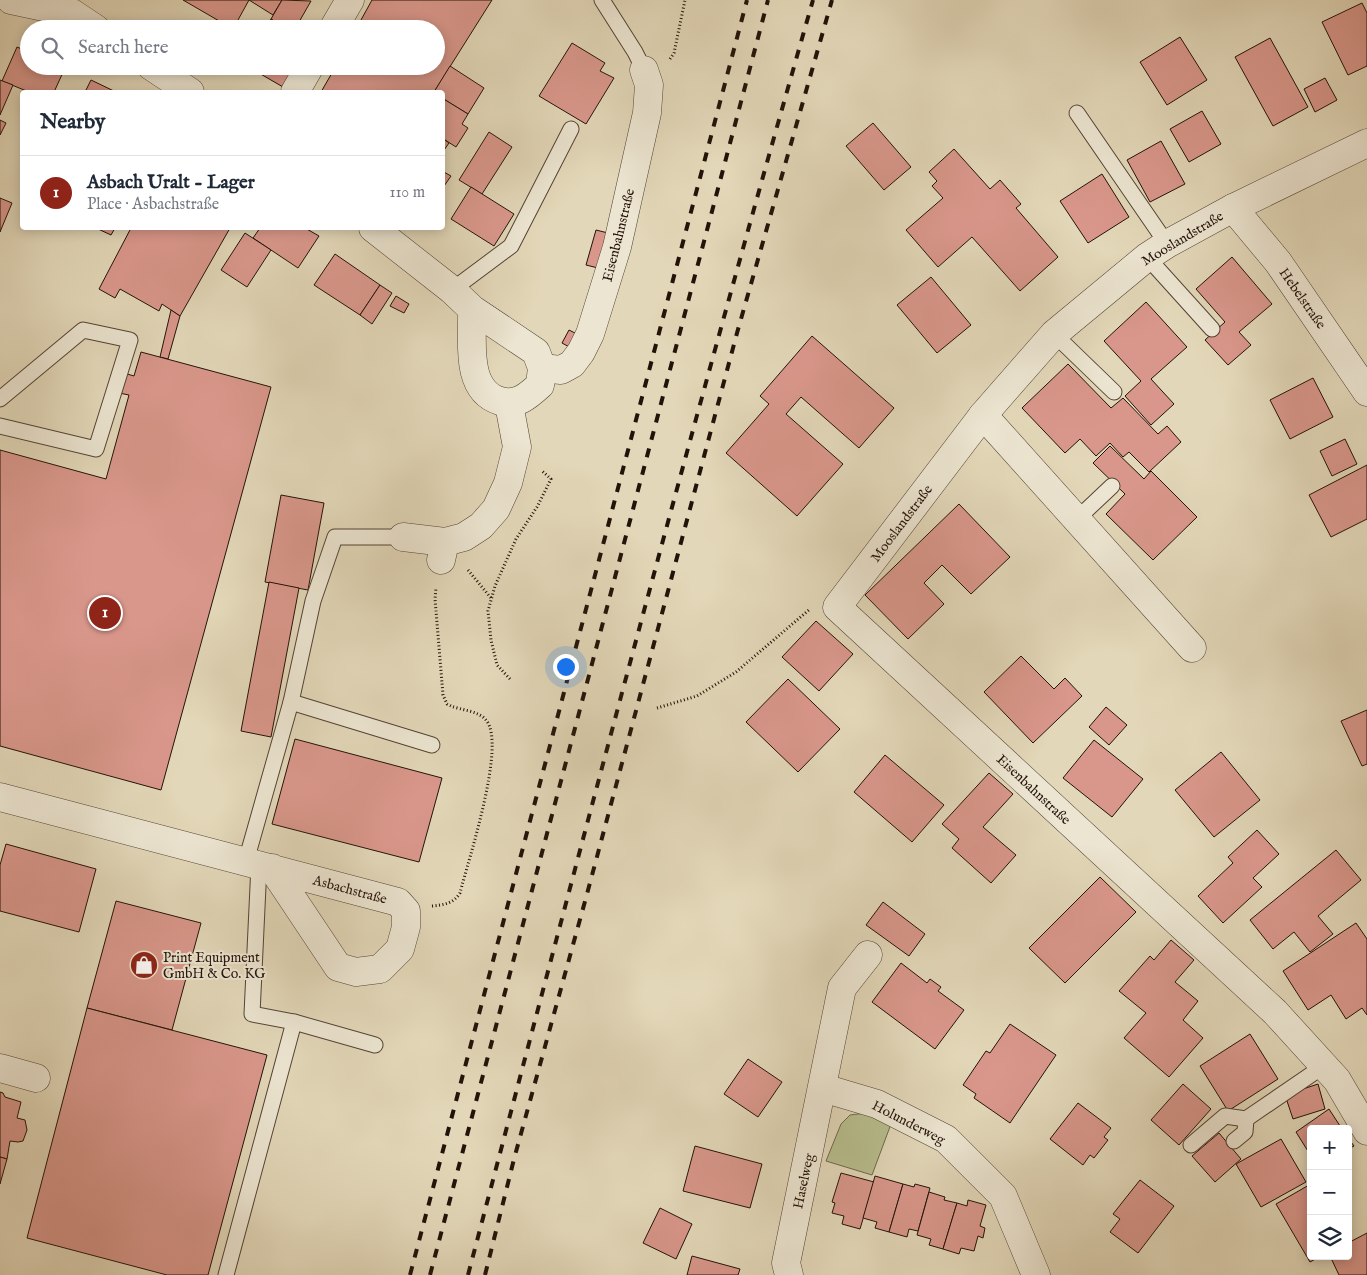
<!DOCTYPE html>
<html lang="en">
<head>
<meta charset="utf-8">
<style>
	body { margin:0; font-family:"IM FELL English",serif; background:#f6f6f7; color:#1f2937 }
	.controls { position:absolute; right:15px; bottom:15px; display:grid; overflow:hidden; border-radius:5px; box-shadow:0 2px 12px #0003 }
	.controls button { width:45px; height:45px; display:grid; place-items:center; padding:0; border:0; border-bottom:1px solid #e0e1e3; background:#fff; color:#1f2937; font:25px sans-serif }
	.you { position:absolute; left:565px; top:666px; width:18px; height:18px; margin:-12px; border:4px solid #fff; border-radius:50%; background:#1a73e8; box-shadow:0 0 0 8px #1a73e833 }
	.badge { display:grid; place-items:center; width:32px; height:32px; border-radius:50%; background:#8f2418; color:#fff; font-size:16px; font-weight:700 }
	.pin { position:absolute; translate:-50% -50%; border:2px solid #fff; box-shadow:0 1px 5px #0006 }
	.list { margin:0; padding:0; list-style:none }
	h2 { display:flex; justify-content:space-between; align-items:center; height:65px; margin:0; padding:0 20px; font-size:21px }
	h2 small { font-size:16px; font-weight:400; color:#747a83 }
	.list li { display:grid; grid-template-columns:32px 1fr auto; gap:15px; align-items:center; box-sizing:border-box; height:75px; padding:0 20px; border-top:1px solid #e0e1e3 }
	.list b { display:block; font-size:19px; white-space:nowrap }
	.list p { margin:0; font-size:16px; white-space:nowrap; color:#747a83 }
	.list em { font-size:16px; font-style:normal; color:#747a83 }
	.icon { flex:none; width:28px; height:28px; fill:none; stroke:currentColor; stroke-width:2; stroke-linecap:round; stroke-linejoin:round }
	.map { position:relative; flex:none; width:1367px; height:1275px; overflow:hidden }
	.search { position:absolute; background:#fff; box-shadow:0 2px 12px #0003; left:20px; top:20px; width:425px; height:55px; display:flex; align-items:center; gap:12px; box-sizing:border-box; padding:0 18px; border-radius:28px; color:#747a83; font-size:19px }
	.panel { position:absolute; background:#fff; box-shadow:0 2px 12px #0003; left:20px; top:90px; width:425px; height:140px; border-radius:5px }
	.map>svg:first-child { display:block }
	.green { fill:#b7bd8d; stroke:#6d684b }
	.building { fill:#d9978b; stroke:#231209 }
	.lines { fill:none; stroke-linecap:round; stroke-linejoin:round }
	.lane-casing { stroke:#534335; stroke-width:17 }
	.street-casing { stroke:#534335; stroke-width:29 }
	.path { stroke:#231209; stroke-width:3; stroke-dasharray:1 2.5; stroke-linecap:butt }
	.lane { stroke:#ece5d1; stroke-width:15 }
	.street { stroke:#ece5d1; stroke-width:28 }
	.rail { stroke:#231209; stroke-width:4; stroke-dasharray:9 9; stroke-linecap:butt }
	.labels { text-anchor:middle; stroke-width:4; stroke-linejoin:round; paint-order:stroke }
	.street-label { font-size:14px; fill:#231209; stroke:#ece5d1 }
	.poi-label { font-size:14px; fill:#231209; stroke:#ece5d1; text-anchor:start }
</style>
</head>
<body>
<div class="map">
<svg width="1367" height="1275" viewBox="0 0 1367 1275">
	<rect width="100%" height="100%" fill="#e2d7b8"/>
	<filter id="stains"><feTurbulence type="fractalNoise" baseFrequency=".004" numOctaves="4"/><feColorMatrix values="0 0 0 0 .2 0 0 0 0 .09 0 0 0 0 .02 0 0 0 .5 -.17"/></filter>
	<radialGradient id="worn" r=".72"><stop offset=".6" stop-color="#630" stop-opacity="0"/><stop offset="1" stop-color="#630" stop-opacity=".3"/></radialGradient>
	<!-- green -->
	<polygon class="green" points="866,1113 891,1124 872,1175 826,1161 841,1124 850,1115"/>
	<!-- building -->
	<g class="building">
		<polygon points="183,0 249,0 233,29"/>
		<polygon points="249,0 282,0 273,15"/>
		<polygon points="282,0 311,1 295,29 287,29 271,19"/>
		<polygon points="372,0 492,0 434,92 321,92 336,66 436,66 436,29 356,29"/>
		<polygon points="1362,3 1367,13 1367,66 1348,75 1322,22"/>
		<polygon points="271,19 287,29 265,29"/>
		<polygon points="1180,37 1207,80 1167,105 1140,62"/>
		<polygon points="1270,38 1308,107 1273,126 1235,57"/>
		<polygon points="572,43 605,63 600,71 614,78 586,124 539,96"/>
		<polygon points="17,47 29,52 29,66 62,66 65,68 54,92 29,92 2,81"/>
		<polygon points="253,66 295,66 283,87 252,69"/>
		<polygon points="450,66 484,88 468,114 442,98 442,92 434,92"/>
		<polygon points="1325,78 1337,100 1315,112 1304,89"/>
		<polygon points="0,80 13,85 0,115"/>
		<polygon points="91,80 116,92 85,92"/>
		<polygon points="442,98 468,114 462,124 468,128 456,147 442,138"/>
		<polygon points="1202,111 1221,144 1189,162 1170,129"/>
		<polygon points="0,120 6,123 0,135"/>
		<polygon points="873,123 911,167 884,190 846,146"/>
		<polygon points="489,132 512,147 482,194 459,180"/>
		<polygon points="442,138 449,143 442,153"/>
		<polygon points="1161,141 1185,184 1150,202 1127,160"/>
		<polygon points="954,149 990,189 1000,180 1021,204 1016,208 1058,257 1020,291 972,237 938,267 906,230 943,198 932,186 937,181 929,172"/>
		<polygon points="442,171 451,176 442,189"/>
		<polygon points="1102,174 1129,217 1088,243 1060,201"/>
		<polygon points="471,187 514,214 494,246 451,219"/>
		<polygon points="0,198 12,203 0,232"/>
		<polygon points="96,228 115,228 111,235"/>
		<polygon points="131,228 230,228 180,316 162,304 159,311 120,289 115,298 99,289"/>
		<polygon points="260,228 305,228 319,236 298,268 253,238"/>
		<polygon points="596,230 612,234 602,269 586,265"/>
		<polygon points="245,233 271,250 247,287 221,270"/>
		<polygon points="335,254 380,285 360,315 314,285"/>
		<polygon points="1232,257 1272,304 1239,332 1251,345 1228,365 1205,340 1225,322 1196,289"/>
		<polygon points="931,277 971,325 937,353 897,305"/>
		<polygon points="380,285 392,293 372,324 360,315"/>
		<polygon points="396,296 409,304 404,313 390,306"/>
		<polygon points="1146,302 1187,347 1151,379 1174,404 1151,425 1125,396 1141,381 1104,341"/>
		<polygon points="171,310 180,316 168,359 160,357"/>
		<polygon points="569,330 579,335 573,349 562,343"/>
		<polygon points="812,336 894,408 859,448 801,397 786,414 843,464 797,516 726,453 769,404 760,396"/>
		<polygon points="141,352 271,387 161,790 0,746 0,450 106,479 129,395 119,393 124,373 134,376"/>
		<polygon points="1068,364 1111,408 1123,398 1158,434 1167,426 1181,442 1149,472 1129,452 1123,457 1110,443 1096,456 1080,439 1065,453 1022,408"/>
		<polygon points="1313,378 1333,417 1290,439 1270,400"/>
		<polygon points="1345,439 1357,464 1332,476 1320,451"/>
		<polygon points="1110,446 1144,479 1151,471 1197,517 1153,560 1106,514 1125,494 1093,463"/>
		<polygon points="1367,465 1367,519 1331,537 1309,495"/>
		<polygon points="281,495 324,503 308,590 265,582"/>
		<polygon points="959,504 1010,557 971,594 942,565 924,583 944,604 908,639 865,595"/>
		<polygon points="269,582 299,588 271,737 241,731"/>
		<polygon points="816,621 853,654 819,691 782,657"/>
		<polygon points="1021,656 1054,689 1065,678 1082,696 1033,743 984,692"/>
		<polygon points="788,679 840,729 798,772 746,722"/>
		<polygon points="1106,707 1127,725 1109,745 1089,727"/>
		<polygon points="1367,710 1367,764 1362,766 1341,721"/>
		<polygon points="295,739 442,778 419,862 272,824"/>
		<polygon points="1094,740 1143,779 1112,817 1063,778"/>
		<polygon points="1221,752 1260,800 1214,837 1175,790"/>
		<polygon points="885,755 944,805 912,842 854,792"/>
		<polygon points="989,773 1013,794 983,827 1016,855 991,883 952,848 959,839 942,824"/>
		<polygon points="1257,830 1279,854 1253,878 1262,887 1223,923 1198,896 1233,863 1228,857"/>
		<polygon points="6,844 96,869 79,932 0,911 0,865"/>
		<polygon points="1336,850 1361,880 1318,916 1333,934 1310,952 1294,932 1273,949 1250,920"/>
		<polygon points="1100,877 1136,912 1065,983 1029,948"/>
		<polygon points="116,901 201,923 172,1030 87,1008"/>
		<polygon points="883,902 925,934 909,956 866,925"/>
		<polygon points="1356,923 1367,939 1367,1015 1362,1008 1346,1019 1331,995 1308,1010 1283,971"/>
		<polygon points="1171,940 1194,960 1175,982 1198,1001 1183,1020 1203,1038 1169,1077 1124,1038 1146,1013 1119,991 1150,956 1154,960"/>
		<polygon points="901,963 927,983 930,979 941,987 938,991 964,1010 935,1049 872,1002"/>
		<polygon points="87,1008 267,1055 208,1275 167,1275 27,1238"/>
		<polygon points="1010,1024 1056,1055 1010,1123 974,1098 976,1094 963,1085 986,1051 990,1053"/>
		<polygon points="1250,1034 1278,1079 1228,1111 1200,1066"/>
		<polygon points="748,1059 782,1082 758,1117 724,1094"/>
		<polygon points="1183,1084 1211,1109 1179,1145 1151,1120"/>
		<polygon points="1318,1084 1325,1109 1293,1119 1285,1095"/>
		<polygon points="0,1092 3,1093 5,1097 21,1102 17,1118 25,1120 27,1130 23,1141 18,1142 10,1141 7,1159 0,1157"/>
		<polygon points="1078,1103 1111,1128 1104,1137 1108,1140 1094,1158 1090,1155 1083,1165 1050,1139"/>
		<polygon points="1329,1109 1342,1129 1311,1129 1311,1156 1296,1132"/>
		<polygon points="1219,1133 1241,1159 1215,1182 1192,1156"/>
		<polygon points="1348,1138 1354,1146 1348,1149"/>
		<polygon points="1281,1139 1306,1182 1261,1207 1236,1164"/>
		<polygon points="695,1146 762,1164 750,1208 683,1191"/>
		<polygon points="0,1157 7,1159 0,1184"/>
		<polygon points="841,1173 874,1182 860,1229 842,1224 844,1216 832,1213 835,1203 832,1202"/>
		<polygon points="875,1176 903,1184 889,1232 875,1228 877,1222 863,1218"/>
		<polygon points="1140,1180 1174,1206 1138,1253 1110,1232 1120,1219 1113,1214"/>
		<polygon points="903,1184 914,1187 915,1184 930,1188 918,1231 909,1229 907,1237 889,1232"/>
		<polygon points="1309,1185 1311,1188 1311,1256 1321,1256 1310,1262 1276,1204"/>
		<polygon points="929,1192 945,1197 944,1200 957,1203 943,1249 929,1245 931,1239 917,1235"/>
		<polygon points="968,1200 986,1205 980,1226 985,1228 983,1238 978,1236 974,1251 961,1248 959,1254 943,1249 957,1203 967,1206"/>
		<polygon points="660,1208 692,1224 676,1259 643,1243"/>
		<polygon points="1367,1233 1367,1275 1339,1275 1330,1256 1348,1256 1348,1243"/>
		<polygon points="692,1256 740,1269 738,1275 687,1275"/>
	</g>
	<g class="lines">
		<defs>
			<g id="lane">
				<polyline points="602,0 635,52 644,70"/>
				<polyline points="1077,113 1167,244"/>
				<polyline points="1147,257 1212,329"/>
				<polyline points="452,290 511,246 571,129"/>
				<polyline points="1054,334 1114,392"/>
				<polyline points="0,399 83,330 130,340 96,449 0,426"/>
				<polyline points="1077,519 1112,486"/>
				<polyline points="291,702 432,745"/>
				<polyline points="246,861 291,702 313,601 335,537 403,537"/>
				<polyline points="259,865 252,1014 294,1022 375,1045"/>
				<polyline points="1234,1141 1245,1132 1246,1119"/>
				<polyline points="1191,1145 1225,1116 1246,1119 1325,1065"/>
				<polyline points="226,1275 294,1022"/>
			</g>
			<g id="street">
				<polyline points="11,0 72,13 96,29"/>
				<polyline points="333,29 350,0"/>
				<polyline points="151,66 190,92"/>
				<polyline points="295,92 310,66"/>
				<polyline points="1367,143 1233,208 1167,244 1147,257 1054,334 983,415 837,607 1275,1012 1337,1080 1367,1131"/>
				<polyline points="1233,208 1278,262 1367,392"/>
				<path d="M373,228L452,290L472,309L536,352L542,368L540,385C528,396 517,406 500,401C464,390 473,339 472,309"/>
				<polyline points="542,368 561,370 572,364 581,352 590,334 617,247 647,113 649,85 644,70"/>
				<polyline points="983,415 1192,648"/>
				<polyline points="403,537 445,542"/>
				<polyline points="441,560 445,542 464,537 481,526 496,509 508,483 517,447 509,404"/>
				<polyline points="0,797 398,902 406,911 406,927 400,949 380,969 356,972 338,967 272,868"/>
				<polyline points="0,1068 36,1078"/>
				<polyline points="823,1088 877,1104 946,1139 1003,1196 1036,1275"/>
				<polyline points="789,1275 786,1263 842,988 868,955"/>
			</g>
		</defs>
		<!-- lane casing -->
		<use href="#lane" class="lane-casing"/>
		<!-- street casing -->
		<use href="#street" class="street-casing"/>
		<!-- path -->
		<g class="path">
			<polyline points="670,59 674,53 685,0"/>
			<polyline points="468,570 491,598"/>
			<polyline points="510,679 497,665 491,640 488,611 495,586 516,539 537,507 551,479 541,470"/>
			<polyline points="657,708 697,696 736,672 810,609"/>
			<path d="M432,906C444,905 454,903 460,893C468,861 507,744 486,720C479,711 461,710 451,706L447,704L443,695L435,599L436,588"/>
		</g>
		<!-- lane -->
		<use href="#lane" class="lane"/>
		<!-- street -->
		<use href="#street" class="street"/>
		<!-- rail -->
		<g class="rail">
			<polyline points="410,1275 747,0"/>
			<polyline points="430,1275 768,0"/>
			<path d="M468,1275C580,849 692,423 813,0"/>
			<polyline points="485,1275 514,1159 587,894 737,333 832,0"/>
		</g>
	</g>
	<!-- icons -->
	<defs>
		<symbol id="shop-disc" viewBox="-11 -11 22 22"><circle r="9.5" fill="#8f2418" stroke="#ece5d1"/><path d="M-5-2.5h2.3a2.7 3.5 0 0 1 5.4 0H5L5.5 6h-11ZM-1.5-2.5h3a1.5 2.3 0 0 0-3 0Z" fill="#fff"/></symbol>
	</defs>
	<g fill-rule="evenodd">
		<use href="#shop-disc" x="128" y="949" width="32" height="32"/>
	</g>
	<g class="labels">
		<!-- street labels -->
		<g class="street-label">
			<text transform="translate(618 235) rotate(-76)" y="5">Eisenbahnstraße</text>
			<text transform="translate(1182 238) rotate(-31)" y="5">Mooslandstraße</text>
			<text transform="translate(1303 298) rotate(55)" y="5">Hebelstraße</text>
			<text transform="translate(901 523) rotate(-53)" y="5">Mooslandstraße</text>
			<text transform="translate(1034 789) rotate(43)" y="5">Eisenbahnstraße</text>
			<text transform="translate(350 889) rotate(15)" y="5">Asbachstraße</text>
			<text transform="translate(909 1122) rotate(27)" y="5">Holunderweg</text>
			<text transform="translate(803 1181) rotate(-78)" y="5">Haselweg</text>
		</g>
		<!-- poi labels -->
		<g class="poi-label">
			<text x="163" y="962">Print Equipment<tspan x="163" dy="16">GmbH &amp; Co. KG</tspan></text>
		</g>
	</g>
	<rect width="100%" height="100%" filter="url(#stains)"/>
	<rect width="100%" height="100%" fill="url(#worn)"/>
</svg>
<div class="controls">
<button>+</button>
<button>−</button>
<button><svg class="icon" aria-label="layers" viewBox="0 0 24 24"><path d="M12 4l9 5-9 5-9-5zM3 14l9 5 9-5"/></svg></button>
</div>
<div class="you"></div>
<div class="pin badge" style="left:105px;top:613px">1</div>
<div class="search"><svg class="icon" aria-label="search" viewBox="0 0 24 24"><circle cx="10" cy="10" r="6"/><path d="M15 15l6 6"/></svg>Search here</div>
<section class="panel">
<h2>Nearby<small></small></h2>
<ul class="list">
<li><span class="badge">1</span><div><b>Asbach Uralt - Lager</b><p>Place · Asbachstraße</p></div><em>110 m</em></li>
</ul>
</section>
</div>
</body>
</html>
